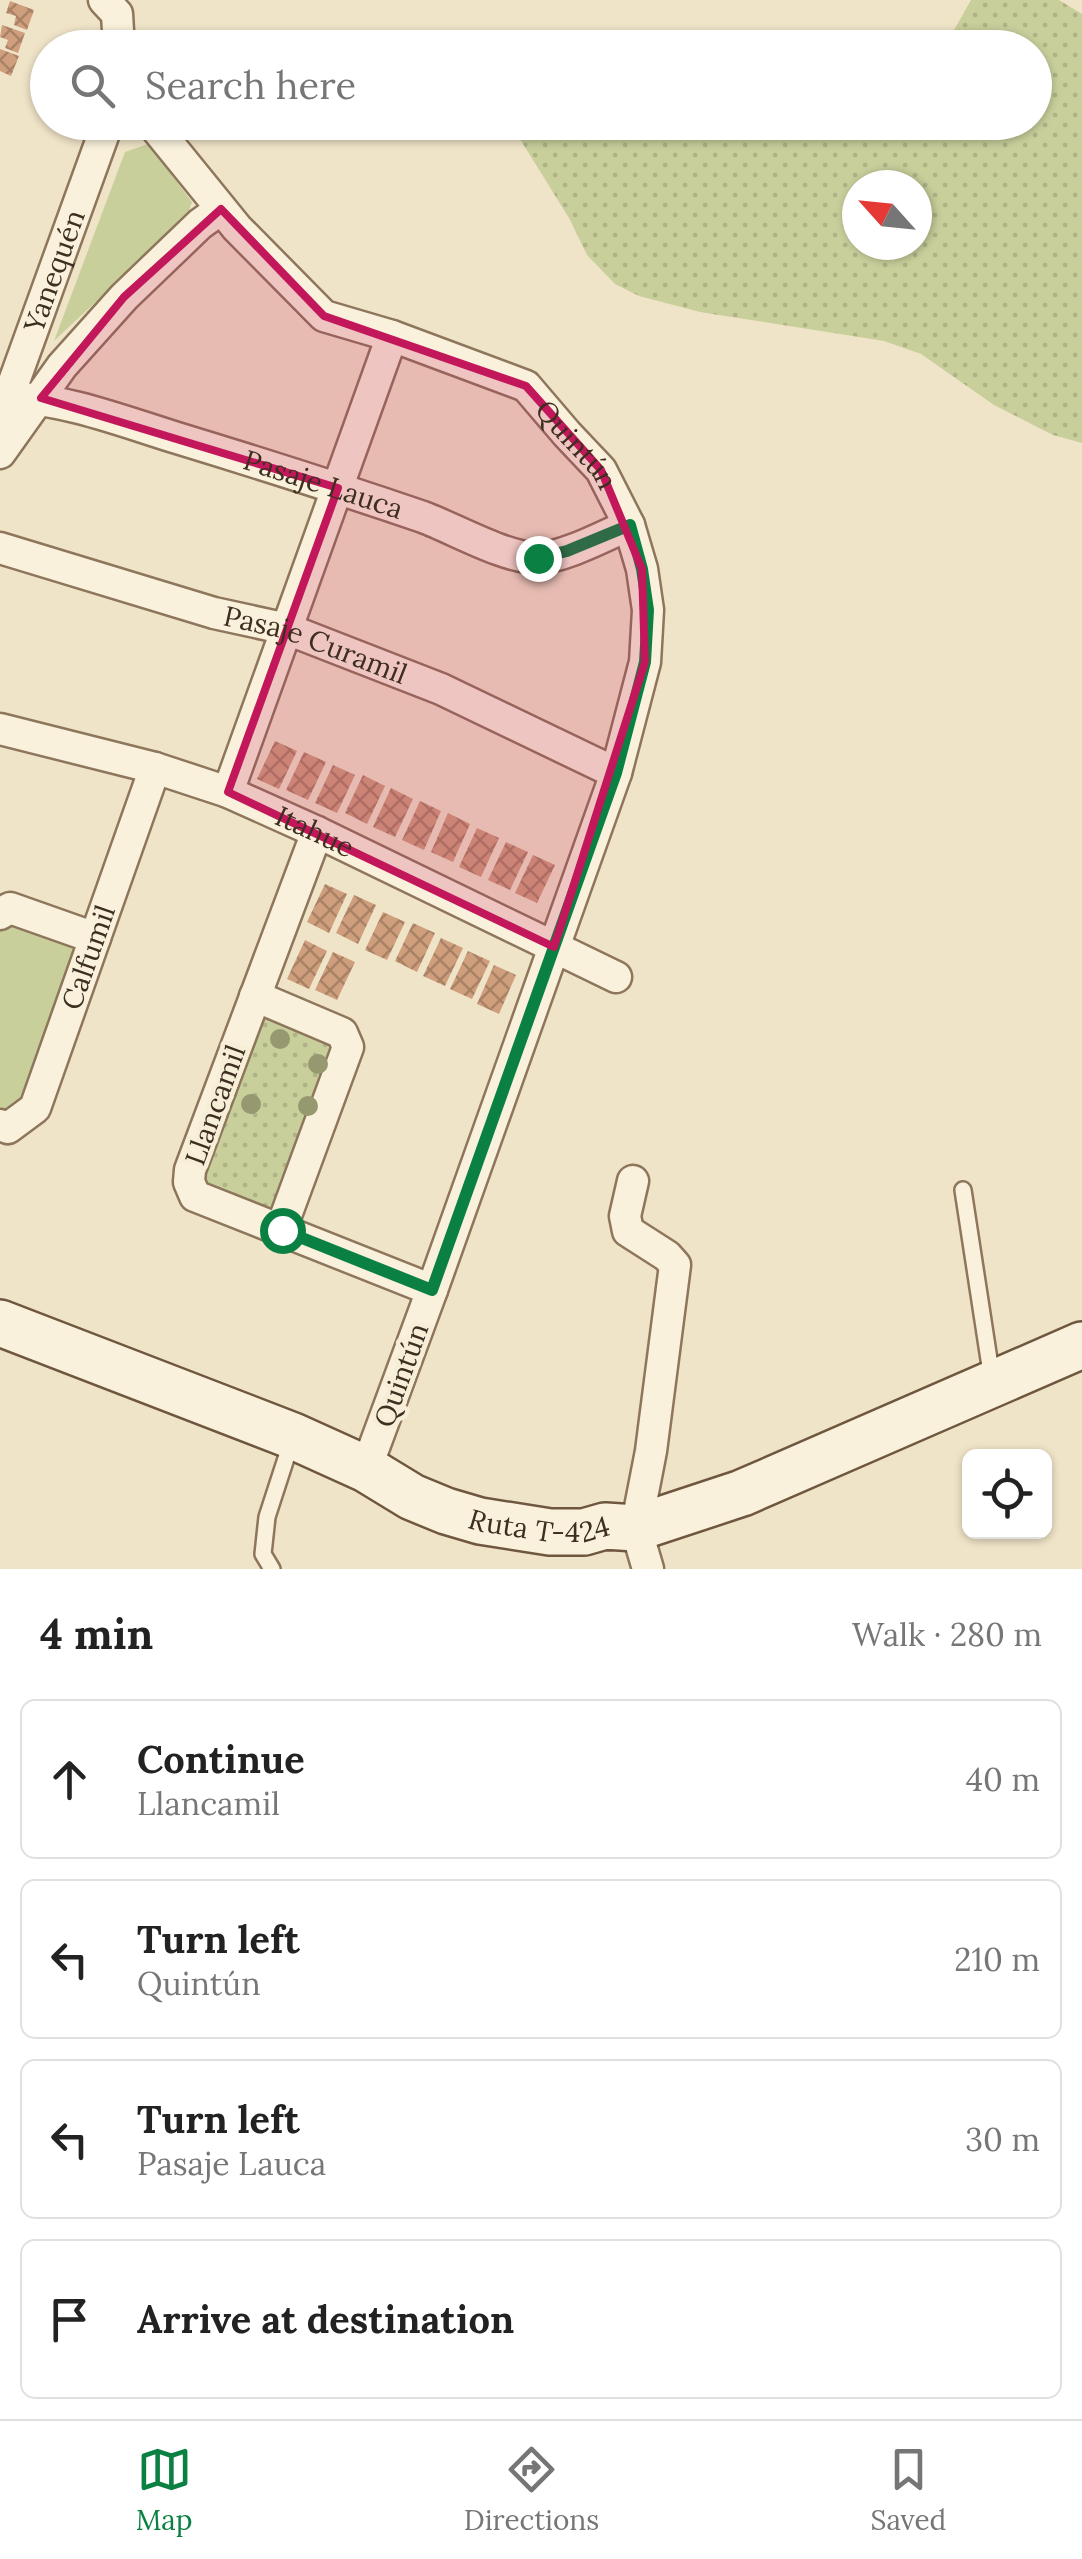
<!DOCTYPE html>
<html lang="en">
<head>
<meta charset="utf-8">
<style>
	body { margin:0; font-family:Lora,serif; background:#f2f2f2; color:#222 }
	.controls { position:absolute; right:30px; bottom:30px; display:grid; overflow:hidden; border-radius:15px; box-shadow:0 2px 8px #0004 }
	.controls button { width:90px; height:90px; display:grid; place-items:center; padding:0; border:0; border-bottom:2px solid #e0e0e0; background:#fff; color:#222; font:50px sans-serif }
	.compass { position:absolute; left:842px; top:170px; width:90px; height:90px; border-radius:50%; background:#fff; box-shadow:0 2px 8px #0004; rotate:297deg }
	.stop { position:absolute; width:30px; height:30px; margin:-22px; border:8px solid #0b8043; border-radius:50%; background:#fff }
	.stop.end { background:#0b8043; border-color:#fff; box-shadow:0 2px 10px #0008 }
	.list { margin:0; padding:0; list-style:none }
	h2 { display:flex; justify-content:space-between; align-items:center; height:130px; margin:0; padding:0 40px; font-size:42px }
	h2 small { font-size:32px; font-weight:400; color:#767676 }
	.list li { display:grid; grid-template-columns:65px 1fr auto; gap:30px; align-items:center; box-sizing:border-box; height:160px; margin:0 20px 20px; padding:0 20px; border:2px solid #e0e0e0; border-radius:15px }
	.list b { display:block; font-size:38px; white-space:nowrap }
	.list p { margin:0; font-size:32px; white-space:nowrap; color:#767676 }
	.list em { font-size:32px; font-style:normal; color:#767676 }
	.icon { flex:none; width:55px; height:55px; fill:none; stroke:currentColor; stroke-width:2; stroke-linecap:round; stroke-linejoin:round }
	.map { position:relative; flex:none; width:1082px; height:1569px; overflow:hidden }
	.search { position:absolute; background:#fff; box-shadow:0 2px 8px #0004; left:30px; right:30px; top:30px; height:110px; display:flex; align-items:center; gap:25px; box-sizing:border-box; padding:0 35px; border-radius:55px; color:#767676; font-size:38px }
	.sheet { height:850px; background:#fff }
	nav { display:flex; justify-content:space-around; align-items:center; box-sizing:border-box; height:140px; border-top:2px solid #e0e0e0; background:#fff; font-size:28px; color:#767676 }
	nav a { display:grid; justify-items:center; gap:5px }
	nav .on { color:#0b8043 }
	.map>svg:first-child { display:block }
	.green { fill:#c9cf9b }
	.park { fill:url(#park-dots); fill-rule:evenodd }
	.building { fill:url(#building-cross-hatch) }
	.lines { fill:none; stroke-linecap:round; stroke-linejoin:round }
	.lane-casing { stroke:#8d765c; stroke-width:20 }
	.street-casing { stroke:#8d765c; stroke-width:35 }
	.secondary-casing { stroke:#6f573f; stroke-width:50 }
	.lane { stroke:#faf1dc; stroke-width:15 }
	.street { stroke:#faf1dc; stroke-width:30 }
	.secondary { stroke:#faf1dc; stroke-width:45 }
	.tree { fill:#96986f }
	.route { stroke:#0b8043; stroke-width:12 }
	.marked { fill:#c2185b; fill-opacity:0.2; stroke:#c2185b; stroke-width:8; stroke-linejoin:round }
	.labels { text-anchor:middle; stroke-width:9; stroke-linejoin:round; paint-order:stroke }
	.street-label { font-size:28px; fill:#3d2e20; stroke:#f7eed8 }
</style>
</head>
<body>
<div class="map">
<svg width="1082" height="1569" viewBox="0 0 1082 1569">
	<defs>
		<pattern id="park-dots" width="8" height="8" patternUnits="userSpaceOnUse" patternTransform="scale(2.5)"><rect width="8" height="8" fill="#c9cf9b"/><path d="M2 2h.1M6 6h.1" fill="none" stroke="#aeb285" stroke-width="1.8" stroke-linecap="round"/></pattern>
		<pattern id="building-cross-hatch" width="8" height="8" patternUnits="userSpaceOnUse" patternTransform="scale(2.5)"><rect width="8" height="8" fill="#cf9f7d"/><path d="M0 0l8 8M0 8l8-8" fill="none" stroke="#a98266"/></pattern>
	</defs>
	<rect width="100%" height="100%" fill="#f0e4c8"/>
	<!-- green -->
	<g class="green">
		<polygon points="148,144 192,202 187,216 54,341 125,152"/>
		<polygon points="13,917 80,944 19,1105 0,1116 0,924"/>
	</g>
	<!-- park -->
	<g class="park">
		<path d="M971,0H1059L1082,14V443L1053,435L994,405L921,354L884,341L700,312L639,296L615,284L587,255L569,218L510,123L647,122C676,138 758,126 792,122H1034V48L940,47L949,39ZM917,185V245H857V185Z"/>
		<polygon points="261,1013 337,1041 273,1219 206,1193 200,1178"/>
	</g>
	<!-- building -->
	<g class="building">
		<polygon points="10,1 34,10 27,30 14,25 16,16 6,13"/>
		<polygon points="2,25 25,33 18,53 5,48 8,40 0,37"/>
		<polygon points="0,49 19,56 11,76 0,71"/>
		<polygon points="275,741 297,751 279,789 257,779"/>
		<polygon points="304,752 326,762 308,800 286,790"/>
		<polygon points="333,765 355,775 337,813 315,803"/>
		<polygon points="363,775 385,786 367,824 345,813"/>
		<polygon points="391,788 413,799 395,837 373,827"/>
		<polygon points="420,801 441,811 424,850 402,840"/>
		<polygon points="448,813 470,824 453,862 431,852"/>
		<polygon points="477,828 499,838 481,877 459,867"/>
		<polygon points="506,842 528,852 510,890 488,880"/>
		<polygon points="533,855 555,865 537,903 515,893"/>
		<polygon points="325,884 347,894 329,933 307,922"/>
		<polygon points="354,895 376,905 358,944 336,933"/>
		<polygon points="383,912 405,922 387,960 365,950"/>
		<polygon points="413,923 435,933 417,972 395,961"/>
		<polygon points="441,938 463,948 445,986 423,976"/>
		<polygon points="305,940 327,951 309,989 287,979"/>
		<polygon points="468,951 490,961 472,999 450,989"/>
		<polygon points="333,952 355,962 337,1000 315,990"/>
		<polygon points="494,965 516,975 499,1014 477,1004"/>
	</g>
	<g class="lines">
		<defs>
			<g id="lane">
				<polyline points="963,1190 992,1379"/>
				<polyline points="272,1569 263,1554 267,1517 292,1440"/>
			</g>
			<g id="street">
				<polyline points="104,0 117,14 119,48"/>
				<path id="s1" d="M151,122L237,228L324,316L392,336L526,386L567,434L601,470L629,525L642,569L648,610L645,662L616,773L432,1290L366,1469"/>
				<path id="s2" d="M8,397C66,399 122,421 177,438C259,463 341,489 423,517C455,529 505,558 537,558C561,559 606,535 629,525"/>
				<path id="s3" d="M3,412L108,122"/>
				<polyline points="0,453 62,366 124,297 200,224 221,209"/>
				<path id="s4" d="M0,548L214,613L287,629L441,689L616,773"/>
				<path id="s5" d="M0,729L155,768L228,792L317,832L616,977"/>
				<polyline points="228,792 392,336"/>
				<polyline points="317,832 190,1170 189,1182 195,1196 432,1290"/>
				<polyline points="0,914 10,908 95,938"/>
				<polyline points="255,996 342,1033 348,1047 281,1229"/>
				<path id="s6" d="M0,1125L8,1128L35,1108L155,768"/>
				<polyline points="633,1181 625,1216 628,1231 667,1256 675,1265 651,1451 636,1528 648,1569"/>
			</g>
			<g id="secondary">
				<path id="s7" d="M0,1323L293,1436L366,1469L412,1497L446,1511L480,1521L550,1532H584L605,1526L636,1528L742,1493L1082,1345"/>
			</g>
		</defs>
		<!-- lane casing -->
		<use href="#lane" class="lane-casing"/>
		<!-- street casing -->
		<use href="#street" class="street-casing"/>
		<!-- secondary casing -->
		<use href="#secondary" class="secondary-casing"/>
		<!-- lane -->
		<use href="#lane" class="lane"/>
		<!-- street -->
		<use href="#street" class="street"/>
		<!-- secondary -->
		<use href="#secondary" class="secondary"/>
	</g>
	<!-- trees -->
	<g class="tree">
		<circle cx="280" cy="1039" r="10"/>
		<circle cx="318" cy="1064" r="10"/>
		<circle cx="251" cy="1104" r="10"/>
		<circle cx="308" cy="1106" r="10"/>
	</g>
	<g class="lines">
		<!-- route -->
		<polyline class="route" points="282,1230 432,1290 616,773 645,662 648,610 642,569 630,525 567,551 538,558"/>
	</g>
	<!-- marked area -->
	<path class="marked" d="M221,209L324,316L526,386L601,470L642,569L645,662L554,947L228,792L338,488L41,398L124,297Z"/>
	<g class="labels">
		<!-- street labels -->
		<g class="street-label">
			<text dy="10" stroke="none"><textPath href="#s3" startOffset="150">Yanequén</textPath></text>
			<text dy="10" stroke="none"><textPath href="#s1" startOffset="552">Quintún</textPath></text>
			<text dy="10" stroke="none"><textPath href="#s2" startOffset="328">Pasaje Lauca</textPath></text>
			<text dy="10" stroke="none"><textPath href="#s4" startOffset="330">Pasaje Curamil</textPath></text>
			<text dy="10" stroke="none"><textPath href="#s5" startOffset="332">Itahue</textPath></text>
			<text dy="10" stroke="none"><textPath href="#s6" startOffset="202">Calfumil</textPath></text>
			<text transform="translate(215 1105) rotate(-70)" y="10">Llancamil</text>
			<text transform="translate(401 1375) rotate(-70)" y="10">Quintún</text>
			<text dy="10" stroke="none"><textPath href="#s7" startOffset="580">Ruta T-424</textPath></text>
		</g>
	</g>
</svg>
<div class="controls">
<button><svg class="icon" aria-label="locate" viewBox="0 0 24 24"><circle cx="12" cy="12" r="6"/><path d="M12 2v4M12 18v4M2 12h4M18 12h4"/></svg></button>
</div>
<svg class="compass" viewBox="-18 -18 36 36"><path d="M0-13l5 13h-10z" fill="#e53935"/><path d="M0 13l5-13h-10z" fill="#767676"/></svg>
<div class="stop" style="left:282px;top:1230px"></div>
<div class="stop end" style="left:538px;top:558px"></div>
<div class="search"><svg class="icon" aria-label="search" viewBox="0 0 24 24"><circle cx="10" cy="10" r="6"/><path d="M15 15l6 6"/></svg>Search here</div>
</div>
<section class="sheet">
<h2>4 min<small>Walk · 280 m</small></h2>
<ul class="list">
<li><svg class="icon" aria-label="ahead" viewBox="0 0 24 24"><path d="M12 20V5M6 11l6-6 6 6"/></svg><div><b>Continue</b><p>Llancamil</p></div><em>40 m</em></li>
<li><svg class="icon" aria-label="left" viewBox="0 0 24 24"><path d="M17 20v-9H6M10 6l-5 5 5 5"/></svg><div><b>Turn left</b><p>Quintún</p></div><em>210 m</em></li>
<li><svg class="icon" aria-label="left" viewBox="0 0 24 24"><path d="M17 20v-9H6M10 6l-5 5 5 5"/></svg><div><b>Turn left</b><p>Pasaje Lauca</p></div><em>30 m</em></li>
<li><svg class="icon" aria-label="arrive" viewBox="0 0 24 24"><path d="M6 21V4h12l-3 4 3 4H6"/></svg><div><b>Arrive at destination</b></div></li>
</ul>
</section>
<nav>
<a class="on"><svg class="icon" aria-label="map" viewBox="0 0 24 24"><path d="M3 6l6-2 6 2 6-2v14l-6 2-6-2-6 2zM9 4v14M15 6v14"/></svg>Map</a>
<a><svg class="icon" aria-label="directions" viewBox="0 0 24 24"><path d="M12 3l9 9-9 9-9-9zM9 14v-3h6M13 9l2 2-2 2"/></svg>Directions</a>
<a><svg class="icon" aria-label="saved" viewBox="0 0 24 24"><path d="M7 4h10v16l-5-4-5 4z"/></svg>Saved</a>
</nav>
</body>
</html>
